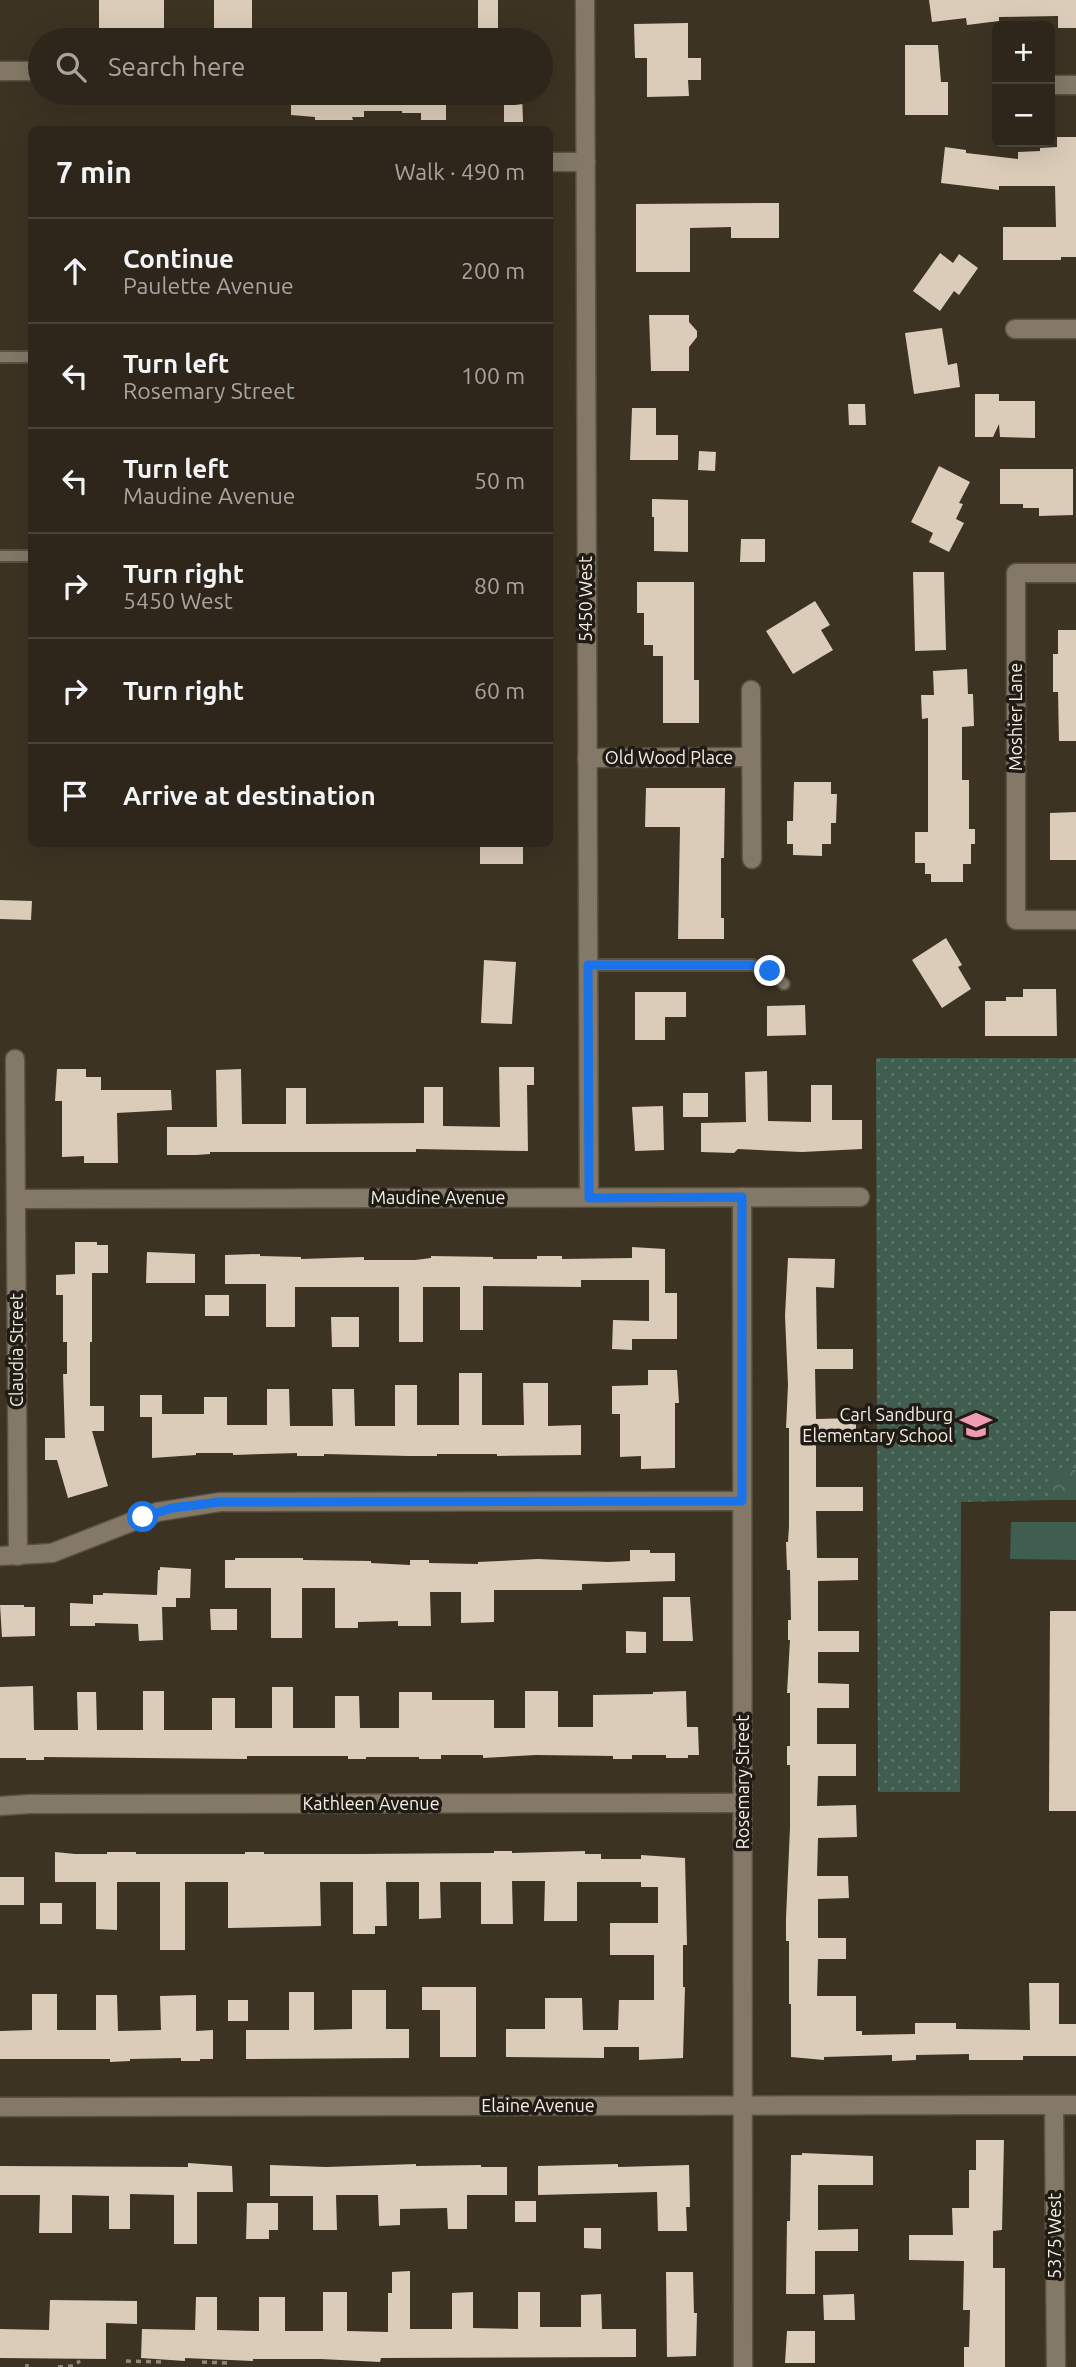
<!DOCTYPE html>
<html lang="en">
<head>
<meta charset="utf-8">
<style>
	body { margin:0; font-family:Ubuntu,sans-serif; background:#3a3227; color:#f1f3f6 }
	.controls { position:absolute; right:21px; top:21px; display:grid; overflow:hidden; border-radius:10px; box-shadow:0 7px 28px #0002 }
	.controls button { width:63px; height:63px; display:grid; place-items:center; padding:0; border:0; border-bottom:2px solid #494339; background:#2e261a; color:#f1f3f6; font:35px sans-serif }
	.stop { position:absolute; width:21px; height:21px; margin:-16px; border:5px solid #1a73e8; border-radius:50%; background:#fff }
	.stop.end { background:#1a73e8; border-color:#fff; box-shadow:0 2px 7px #0008 }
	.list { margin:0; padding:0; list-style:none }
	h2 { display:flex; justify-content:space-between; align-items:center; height:91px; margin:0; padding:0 28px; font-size:30px }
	h2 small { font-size:23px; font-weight:400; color:#a7a5a2 }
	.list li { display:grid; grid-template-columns:46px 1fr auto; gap:21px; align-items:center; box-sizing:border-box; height:105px; padding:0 28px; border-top:2px solid #494339 }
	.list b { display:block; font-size:26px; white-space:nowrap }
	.list p { margin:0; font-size:23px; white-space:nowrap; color:#a7a5a2 }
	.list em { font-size:23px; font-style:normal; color:#a7a5a2 }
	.icon { flex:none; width:38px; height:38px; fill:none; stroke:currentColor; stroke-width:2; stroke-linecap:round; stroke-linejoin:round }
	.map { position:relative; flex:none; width:1076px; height:2367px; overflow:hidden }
	.search { position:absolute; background:#2e261a; box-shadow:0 7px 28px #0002; left:28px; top:28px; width:525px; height:77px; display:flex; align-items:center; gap:18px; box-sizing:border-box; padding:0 24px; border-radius:38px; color:#a7a5a2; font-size:26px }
	.panel { position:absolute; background:#2e261a; box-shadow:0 7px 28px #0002; left:28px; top:126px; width:525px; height:721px; border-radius:10px }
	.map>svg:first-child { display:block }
	.grass { fill:url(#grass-dots) }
	.park { fill:url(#park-crowns) }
	.garden { fill:#405e4f }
	.building { fill:#dbcbb9 }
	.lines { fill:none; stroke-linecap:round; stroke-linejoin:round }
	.service-casing { stroke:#5a5244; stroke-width:14 }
	.minor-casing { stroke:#5a5244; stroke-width:21 }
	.path { stroke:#92897c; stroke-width:3.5; stroke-dasharray:5 5; stroke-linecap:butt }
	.service { stroke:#847967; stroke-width:10 }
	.minor { stroke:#847967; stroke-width:18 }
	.route { stroke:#1a73e8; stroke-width:9 }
	.labels { text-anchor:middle; stroke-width:7; stroke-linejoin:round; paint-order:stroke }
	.street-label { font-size:18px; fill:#f5efe5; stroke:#201b14 }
	.poi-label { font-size:18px; fill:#f5efe5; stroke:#201b14; text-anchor:end }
</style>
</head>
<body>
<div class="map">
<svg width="1076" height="2367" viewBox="0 0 1076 2367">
	<defs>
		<pattern id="grass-dots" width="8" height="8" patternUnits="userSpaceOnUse" patternTransform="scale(1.75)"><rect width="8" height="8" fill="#405e4f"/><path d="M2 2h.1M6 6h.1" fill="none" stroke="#5c7568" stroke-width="1.8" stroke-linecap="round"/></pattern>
		<pattern id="park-crowns" width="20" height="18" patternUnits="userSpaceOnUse" patternTransform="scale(1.75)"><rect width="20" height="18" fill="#405e4f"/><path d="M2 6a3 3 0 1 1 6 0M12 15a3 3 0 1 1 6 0" fill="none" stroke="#5c7568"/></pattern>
	</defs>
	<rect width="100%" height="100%" fill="#3d3323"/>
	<!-- grass -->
	<polygon class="grass" points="876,1058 1076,1058 1076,1470 1051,1470 1051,1500 961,1502 960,1792 878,1792"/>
	<!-- park -->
	<rect class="park" x="1051" y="1470" width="25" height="30"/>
	<!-- garden -->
	<polygon class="garden" points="1011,1522 1076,1522 1076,1560 1010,1559"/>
	<!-- building -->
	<g class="building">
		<polygon points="99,0 164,0 164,30 153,30 153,39 99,38"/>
		<rect x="214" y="0" width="38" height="40"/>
		<rect x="478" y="0" width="20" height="29"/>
		<polygon points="929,0 1076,0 1076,28 1058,28 1058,16 999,17 999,21 967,25 966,18 932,22"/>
		<polygon points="688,23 688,58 701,58 701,80 688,80 689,96 647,97 647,58 635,58 634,24"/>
		<polygon points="905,45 938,45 941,82 948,82 948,115 905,115"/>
		<polygon points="291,93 446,93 446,120 421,120 421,113 402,113 402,111 364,111 364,117 352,117 353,120 315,120 315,117 291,115"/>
		<polygon points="504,93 522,93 523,122 504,122"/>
		<polygon points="1057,137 1076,137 1076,257 1061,257 1061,260 1003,260 1003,227 1056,227 1055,186 999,186 999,190 941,183 945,147 966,150 966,153 1018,159 1018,152 1040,151 1040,148 1057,147"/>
		<polygon points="779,203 779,238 731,238 731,227 690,228 690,272 636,272 636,204"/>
		<polygon points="940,253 953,263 959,254 978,268 959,295 954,291 940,311 913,291"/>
		<polygon points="649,315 689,315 689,322 697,331 697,337 689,347 689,371 651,371"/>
		<polygon points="942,328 948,365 957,363 960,387 914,394 905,333"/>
		<polygon points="975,394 999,394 999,401 1035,401 1035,438 1000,437 999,424 993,437 975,437"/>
		<polygon points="848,404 865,404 866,425 849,425"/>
		<polygon points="632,408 656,408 656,435 678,435 678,460 630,460"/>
		<polygon points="699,451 716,452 715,471 698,470"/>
		<polygon points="939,466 970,482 959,503 963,504 956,519 964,523 949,552 929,542 933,533 911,522"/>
		<polygon points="1000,469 1073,469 1073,515 1039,516 1039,508 1023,508 1023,504 1000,504"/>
		<polygon points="652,499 688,500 688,552 654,551 654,517 652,517"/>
		<polygon points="741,539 765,539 765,562 740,562"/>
		<polygon points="913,572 944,572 946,650 915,651"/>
		<polygon points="637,582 694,582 694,680 699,680 699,723 663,723 663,656 653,656 653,645 644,645 644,613 637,613"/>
		<polygon points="815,601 830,625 821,630 833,650 793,674 766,631"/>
		<polygon points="1058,630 1076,630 1076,741 1059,741 1058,692 1053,692 1053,654 1058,654"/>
		<polygon points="967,669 968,694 973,694 974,726 962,727 962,780 969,780 969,829 975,829 975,844 971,844 971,864 963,864 963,882 931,882 931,874 925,874 925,863 915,863 915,832 928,832 928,718 922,719 921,695 934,695 933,671"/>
		<polygon points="794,782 831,782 831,794 837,794 836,823 831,823 831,844 822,844 822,856 793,855 793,844 787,844 787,821 793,821"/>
		<polygon points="646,788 725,788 724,858 721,858 721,918 724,918 724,939 678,939 680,827 645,827"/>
		<polygon points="1076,812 1076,860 1050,860 1050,813"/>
		<rect x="480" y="844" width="43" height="20"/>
		<polygon points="0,900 32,901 31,920 0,919"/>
		<polygon points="946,938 962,965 958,967 971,989 942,1008 912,960"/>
		<polygon points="484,960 516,962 512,1024 481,1023"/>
		<polygon points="1023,989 1056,989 1057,1036 985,1036 985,1001 1006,1001 1006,997 1023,997"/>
		<polygon points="635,992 686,992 686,1017 665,1017 665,1040 635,1040"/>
		<polygon points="805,1005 806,1035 767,1036 767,1006"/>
		<polygon points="499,1067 534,1067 534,1085 527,1085 528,1151 416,1149 416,1152 210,1152 210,1154 196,1155 167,1155 167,1127 217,1127 216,1070 241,1069 242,1124 286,1124 286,1088 306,1088 306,1124 424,1123 424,1087 443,1087 443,1126 500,1127"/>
		<polygon points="57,1069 86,1069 86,1077 101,1077 101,1090 171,1090 172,1110 117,1113 118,1163 84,1163 84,1156 62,1157 62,1101 55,1101"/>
		<polygon points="767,1071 768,1121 811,1122 811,1085 832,1085 832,1120 862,1120 862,1149 802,1152 738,1149 734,1153 701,1152 701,1123 746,1122 745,1072"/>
		<rect x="683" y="1093" width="25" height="24"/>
		<polygon points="663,1106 664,1150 635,1151 632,1107"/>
		<polygon points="75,1242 97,1242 97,1245 108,1245 108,1273 92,1273 92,1342 90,1342 90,1406 104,1406 104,1431 92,1431 108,1486 68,1498 57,1460 45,1460 45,1438 65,1438 63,1374 67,1374 67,1342 63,1342 63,1295 56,1295 56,1275 75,1274"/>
		<polygon points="632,1247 665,1249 665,1293 677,1293 677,1339 632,1339 632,1350 612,1349 613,1320 649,1321 649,1280 581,1280 581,1287 483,1286 483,1330 460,1330 460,1287 423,1287 423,1342 399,1342 399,1287 295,1287 295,1327 266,1327 266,1284 225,1284 225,1255 260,1254 260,1256 301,1257 301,1259 364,1257 364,1260 415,1260 431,1258 431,1256 493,1257 493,1259 537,1259 537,1256 562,1256 562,1259 632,1258"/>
		<polygon points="147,1252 195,1254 195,1283 146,1283"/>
		<polygon points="788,1258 835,1259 834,1288 816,1287 817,1349 853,1349 853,1369 815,1369 816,1419 856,1418 856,1440 816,1441 816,1487 863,1487 863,1511 816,1511 817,1558 858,1558 858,1580 818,1581 818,1631 859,1631 859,1652 818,1652 818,1683 849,1684 849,1708 817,1708 817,1744 856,1744 856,1776 818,1776 817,1806 856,1805 857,1837 818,1838 817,1876 848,1876 849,1898 818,1899 818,1938 846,1938 846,1959 818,1959 817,1996 856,1996 856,2031 862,2031 862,2035 915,2034 915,2023 956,2023 956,2029 1030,2030 1029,1983 1059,1983 1059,2024 1076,2024 1076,2056 1023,2056 1023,2060 969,2060 969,2054 916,2055 916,2060 892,2061 892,2055 824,2057 824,2060 791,2057 791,2004 789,2004 789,1941 786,1941 786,1918 790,1828 790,1765 787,1765 787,1746 790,1746 790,1693 787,1693 790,1640 788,1640 788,1620 791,1620 790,1570 787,1570 786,1542 788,1542 789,1526 789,1428 786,1428 788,1385 785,1316"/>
		<rect x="205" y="1295" width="24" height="21"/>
		<polygon points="331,1317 359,1317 359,1347 332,1347"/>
		<polygon points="648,1370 677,1370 679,1403 675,1403 675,1468 641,1469 641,1456 620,1457 620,1414 612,1414 612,1386 648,1385"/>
		<polygon points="459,1373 482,1373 482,1425 524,1425 523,1383 548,1383 548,1426 581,1425 581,1455 497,1456 497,1454 437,1454 437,1456 409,1456 324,1454 324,1456 297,1456 297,1453 233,1455 233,1453 196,1453 196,1455 152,1458 152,1417 140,1417 140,1395 162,1395 162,1414 204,1414 204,1397 227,1397 227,1425 267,1425 267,1389 289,1389 290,1426 333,1426 332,1389 354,1389 355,1426 395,1426 395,1385 417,1385 417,1425 459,1425"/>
		<polygon points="630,1550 650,1550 650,1553 675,1553 675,1581 582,1584 582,1590 494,1590 494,1622 461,1623 461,1592 430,1592 431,1626 398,1626 398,1621 358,1622 358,1628 335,1628 335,1588 302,1588 302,1638 271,1638 271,1588 225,1588 225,1560 235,1560 235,1558 303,1558 303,1560 371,1561 371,1563 410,1565 410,1560 429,1560 429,1563 478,1564 478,1562 538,1559 608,1562 630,1561"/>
		<polygon points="160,1567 191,1569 190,1598 176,1598 176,1607 162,1607 163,1640 139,1641 138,1624 95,1623 95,1626 70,1626 70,1603 93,1604 93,1595 103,1595 103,1593 157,1595 158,1570 160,1570"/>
		<polygon points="663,1597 690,1597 693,1641 663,1641"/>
		<polygon points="0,1605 24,1605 24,1607 35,1607 35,1636 2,1637"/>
		<polygon points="210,1609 237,1609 237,1630 211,1630"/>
		<polygon points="1050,1611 1076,1611 1076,1811 1049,1811"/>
		<polygon points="626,1631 646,1632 646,1653 626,1653"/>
		<polygon points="33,1686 34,1730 78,1730 77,1692 96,1692 97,1730 143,1730 143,1691 164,1691 164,1730 212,1730 212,1698 235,1698 235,1728 272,1728 272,1687 293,1687 293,1728 335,1728 335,1696 359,1696 360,1728 399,1728 399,1692 432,1692 432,1700 494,1700 494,1728 525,1728 525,1691 558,1691 558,1727 593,1727 593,1695 653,1694 653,1692 686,1691 687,1727 698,1727 699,1755 688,1755 688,1758 666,1758 666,1755 632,1755 632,1759 613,1759 613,1756 536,1755 483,1758 483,1755 441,1755 441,1759 419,1759 419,1757 366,1757 366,1759 348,1759 348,1756 247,1756 247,1759 44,1757 44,1760 26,1760 26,1758 0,1758 0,1687"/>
		<polygon points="494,1851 512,1851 512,1853 585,1851 585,1854 601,1854 601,1859 641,1859 641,1855 685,1858 687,1945 683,1945 683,1987 685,1987 683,2058 639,2060 639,2047 604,2047 604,2058 506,2057 506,2029 545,2029 545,1998 582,1998 583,2030 618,2030 619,2000 654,2000 654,1955 610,1955 610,1923 658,1923 658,1887 641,1887 641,1882 577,1882 577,1921 544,1921 545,1881 512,1881 513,1924 481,1924 481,1882 440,1882 441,1918 419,1919 419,1882 386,1882 387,1926 375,1926 375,1934 353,1934 353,1882 320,1882 321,1926 228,1928 228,1882 185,1882 185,1950 160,1950 160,1882 117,1882 117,1930 96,1929 96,1882 55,1882 55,1852 75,1854 107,1854 107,1852 136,1852 136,1854 245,1854 245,1852 264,1852 264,1854 358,1854 494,1853"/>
		<rect x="0" y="1877" width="24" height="28"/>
		<rect x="40" y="1903" width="22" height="21"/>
		<polygon points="422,1987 476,1987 476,2057 440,2057 440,2010 422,2010"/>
		<polygon points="352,1990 386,1990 386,2029 409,2029 409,2058 246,2059 246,2030 289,2030 289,1992 314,1992 314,2030 352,2029"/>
		<polygon points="32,1994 57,1994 57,2030 96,2030 96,1995 117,1995 118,2031 161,2030 160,1996 196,1995 196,2031 213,2030 213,2059 200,2059 200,2061 181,2061 181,2058 130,2059 130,2061 110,2062 110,2059 0,2059 0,2031 32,2030"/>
		<rect x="228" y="2000" width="20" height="21"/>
		<polygon points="976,2140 1004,2140 1002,2230 993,2231 993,2268 1005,2268 1005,2367 964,2367 964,2347 969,2347 970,2310 963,2310 964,2261 909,2260 909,2235 953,2235 952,2208 969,2208 969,2170 976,2170"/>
		<polygon points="802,2153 873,2156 873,2185 818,2185 818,2230 858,2229 858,2251 815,2251 815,2294 786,2294 787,2221 790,2221 791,2155 802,2155"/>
		<polygon points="188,2163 232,2166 233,2192 197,2192 197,2244 174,2244 174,2195 130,2194 130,2229 109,2229 109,2196 72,2195 72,2233 39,2233 40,2195 0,2195 0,2166 188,2167"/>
		<polygon points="416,2164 416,2166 481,2165 481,2167 507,2167 507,2195 467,2195 467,2229 448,2229 447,2208 400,2209 400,2225 379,2226 378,2195 336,2195 337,2230 313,2230 313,2196 270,2196 270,2165 326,2167"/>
		<polygon points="618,2164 618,2167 689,2165 690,2207 686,2207 687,2231 658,2231 657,2192 538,2195 538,2166"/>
		<rect x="515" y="2201" width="21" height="21"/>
		<polygon points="247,2203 278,2203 278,2230 269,2230 269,2239 246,2239"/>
		<polygon points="584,2228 601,2228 601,2249 584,2248"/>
		<polygon points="410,2271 410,2329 452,2329 452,2293 473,2292 473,2328 518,2329 518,2292 540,2292 540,2327 581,2327 581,2295 601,2294 602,2329 636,2329 636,2357 381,2358 380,2362 321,2359 253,2359 253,2361 185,2358 185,2361 141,2358 142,2329 195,2330 196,2297 217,2297 217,2330 259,2331 259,2297 285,2297 285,2331 323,2331 323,2292 347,2292 347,2331 388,2332 388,2293 392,2293 392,2272"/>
		<polygon points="666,2272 693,2272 694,2313 697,2313 696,2356 667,2357"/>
		<polygon points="854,2294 855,2320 824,2320 823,2295"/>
		<polygon points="50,2300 137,2301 137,2324 106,2323 106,2359 0,2358 0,2329 49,2330"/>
		<polygon points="787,2331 815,2331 815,2363 785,2363"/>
	</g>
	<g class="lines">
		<defs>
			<g id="service">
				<polyline points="0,357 32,357"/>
				<polyline points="0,556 32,556"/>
				<polyline points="588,965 752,965 770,971 784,984"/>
			</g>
			<g id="minor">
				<polyline points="585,0 589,1197"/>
				<polyline points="0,71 40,71"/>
				<polyline points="1050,85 1076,85"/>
				<polyline points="550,162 586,162"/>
				<polyline points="1015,329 1076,329"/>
				<polyline points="1076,573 1016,573 1016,920 1076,920"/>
				<polyline points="751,690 752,859"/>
				<polyline points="587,758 751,757"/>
				<polyline points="15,1059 18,1556"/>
				<polyline points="742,1197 743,2367"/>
				<polyline points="16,1199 860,1197"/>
				<polyline points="0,1556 52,1553 157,1512 220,1502 742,1501"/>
				<polyline points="0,1806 30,1804 743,1803"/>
				<polyline points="1054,2105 1056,2367"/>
				<polyline points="0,2107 1076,2105"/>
			</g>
		</defs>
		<!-- service casing -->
		<use href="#service" class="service-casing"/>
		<!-- minor casing -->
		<use href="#minor" class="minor-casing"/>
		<!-- path -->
		<g class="path">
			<polyline points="126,2361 162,2362"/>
			<polyline points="202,2362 228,2363"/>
			<polyline points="27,2367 27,2364"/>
			<polyline points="58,2367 73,2366 80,2361"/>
		</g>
		<!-- service -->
		<use href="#service" class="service"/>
		<!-- minor -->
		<use href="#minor" class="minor"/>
	</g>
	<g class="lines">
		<!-- route -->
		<polyline class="route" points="143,1517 172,1508 220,1502 742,1501 742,1197 589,1198 588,965 752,965 770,971"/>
	</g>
	<!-- icons -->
	<defs>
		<symbol id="school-bare" viewBox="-9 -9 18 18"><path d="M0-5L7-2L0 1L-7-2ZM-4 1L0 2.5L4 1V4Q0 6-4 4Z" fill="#f19ab4" stroke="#201b14" stroke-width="2.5" paint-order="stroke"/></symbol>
	</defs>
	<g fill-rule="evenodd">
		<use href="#school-bare" x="954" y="1403" width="44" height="44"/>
	</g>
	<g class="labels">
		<!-- street labels -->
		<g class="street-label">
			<text transform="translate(586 599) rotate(-90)" y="6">5450 West</text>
			<text transform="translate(1016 717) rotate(-90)" y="6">Moshier Lane</text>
			<text x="669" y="764">Old Wood Place</text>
			<text x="438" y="1204">Maudine Avenue</text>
			<text transform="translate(17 1350) rotate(-90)" y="6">Claudia Street</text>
			<text transform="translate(743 1782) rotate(-90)" y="6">Rosemary Street</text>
			<text x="371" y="1810">Kathleen Avenue</text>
			<text x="538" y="2112">Elaine Avenue</text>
			<text transform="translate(1055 2236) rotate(-90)" y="6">5375 West</text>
		</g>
		<!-- poi labels -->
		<g class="poi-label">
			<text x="953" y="1421">Carl Sandburg<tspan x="953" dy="21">Elementary School</tspan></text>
		</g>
	</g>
</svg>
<div class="controls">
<button>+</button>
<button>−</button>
</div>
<div class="stop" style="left:143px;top:1517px"></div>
<div class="stop end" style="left:770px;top:971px"></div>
<div class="search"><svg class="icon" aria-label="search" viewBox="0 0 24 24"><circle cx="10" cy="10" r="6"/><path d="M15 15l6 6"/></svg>Search here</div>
<section class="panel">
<h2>7 min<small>Walk · 490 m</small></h2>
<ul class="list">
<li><svg class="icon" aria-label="ahead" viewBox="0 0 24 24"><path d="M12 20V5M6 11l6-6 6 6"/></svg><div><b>Continue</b><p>Paulette Avenue</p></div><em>200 m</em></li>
<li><svg class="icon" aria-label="left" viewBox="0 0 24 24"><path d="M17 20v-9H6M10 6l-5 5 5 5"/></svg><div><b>Turn left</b><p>Rosemary Street</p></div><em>100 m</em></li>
<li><svg class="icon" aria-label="left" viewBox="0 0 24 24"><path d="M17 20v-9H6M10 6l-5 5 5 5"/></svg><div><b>Turn left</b><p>Maudine Avenue</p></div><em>50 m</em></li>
<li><svg class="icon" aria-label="right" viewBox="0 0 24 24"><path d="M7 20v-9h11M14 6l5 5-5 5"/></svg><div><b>Turn right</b><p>5450 West</p></div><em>80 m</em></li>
<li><svg class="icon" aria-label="right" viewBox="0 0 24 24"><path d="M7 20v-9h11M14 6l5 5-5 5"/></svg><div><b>Turn right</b></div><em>60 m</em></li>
<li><svg class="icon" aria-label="arrive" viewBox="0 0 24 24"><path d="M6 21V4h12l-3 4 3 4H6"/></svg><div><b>Arrive at destination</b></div></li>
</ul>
</section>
</div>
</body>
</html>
